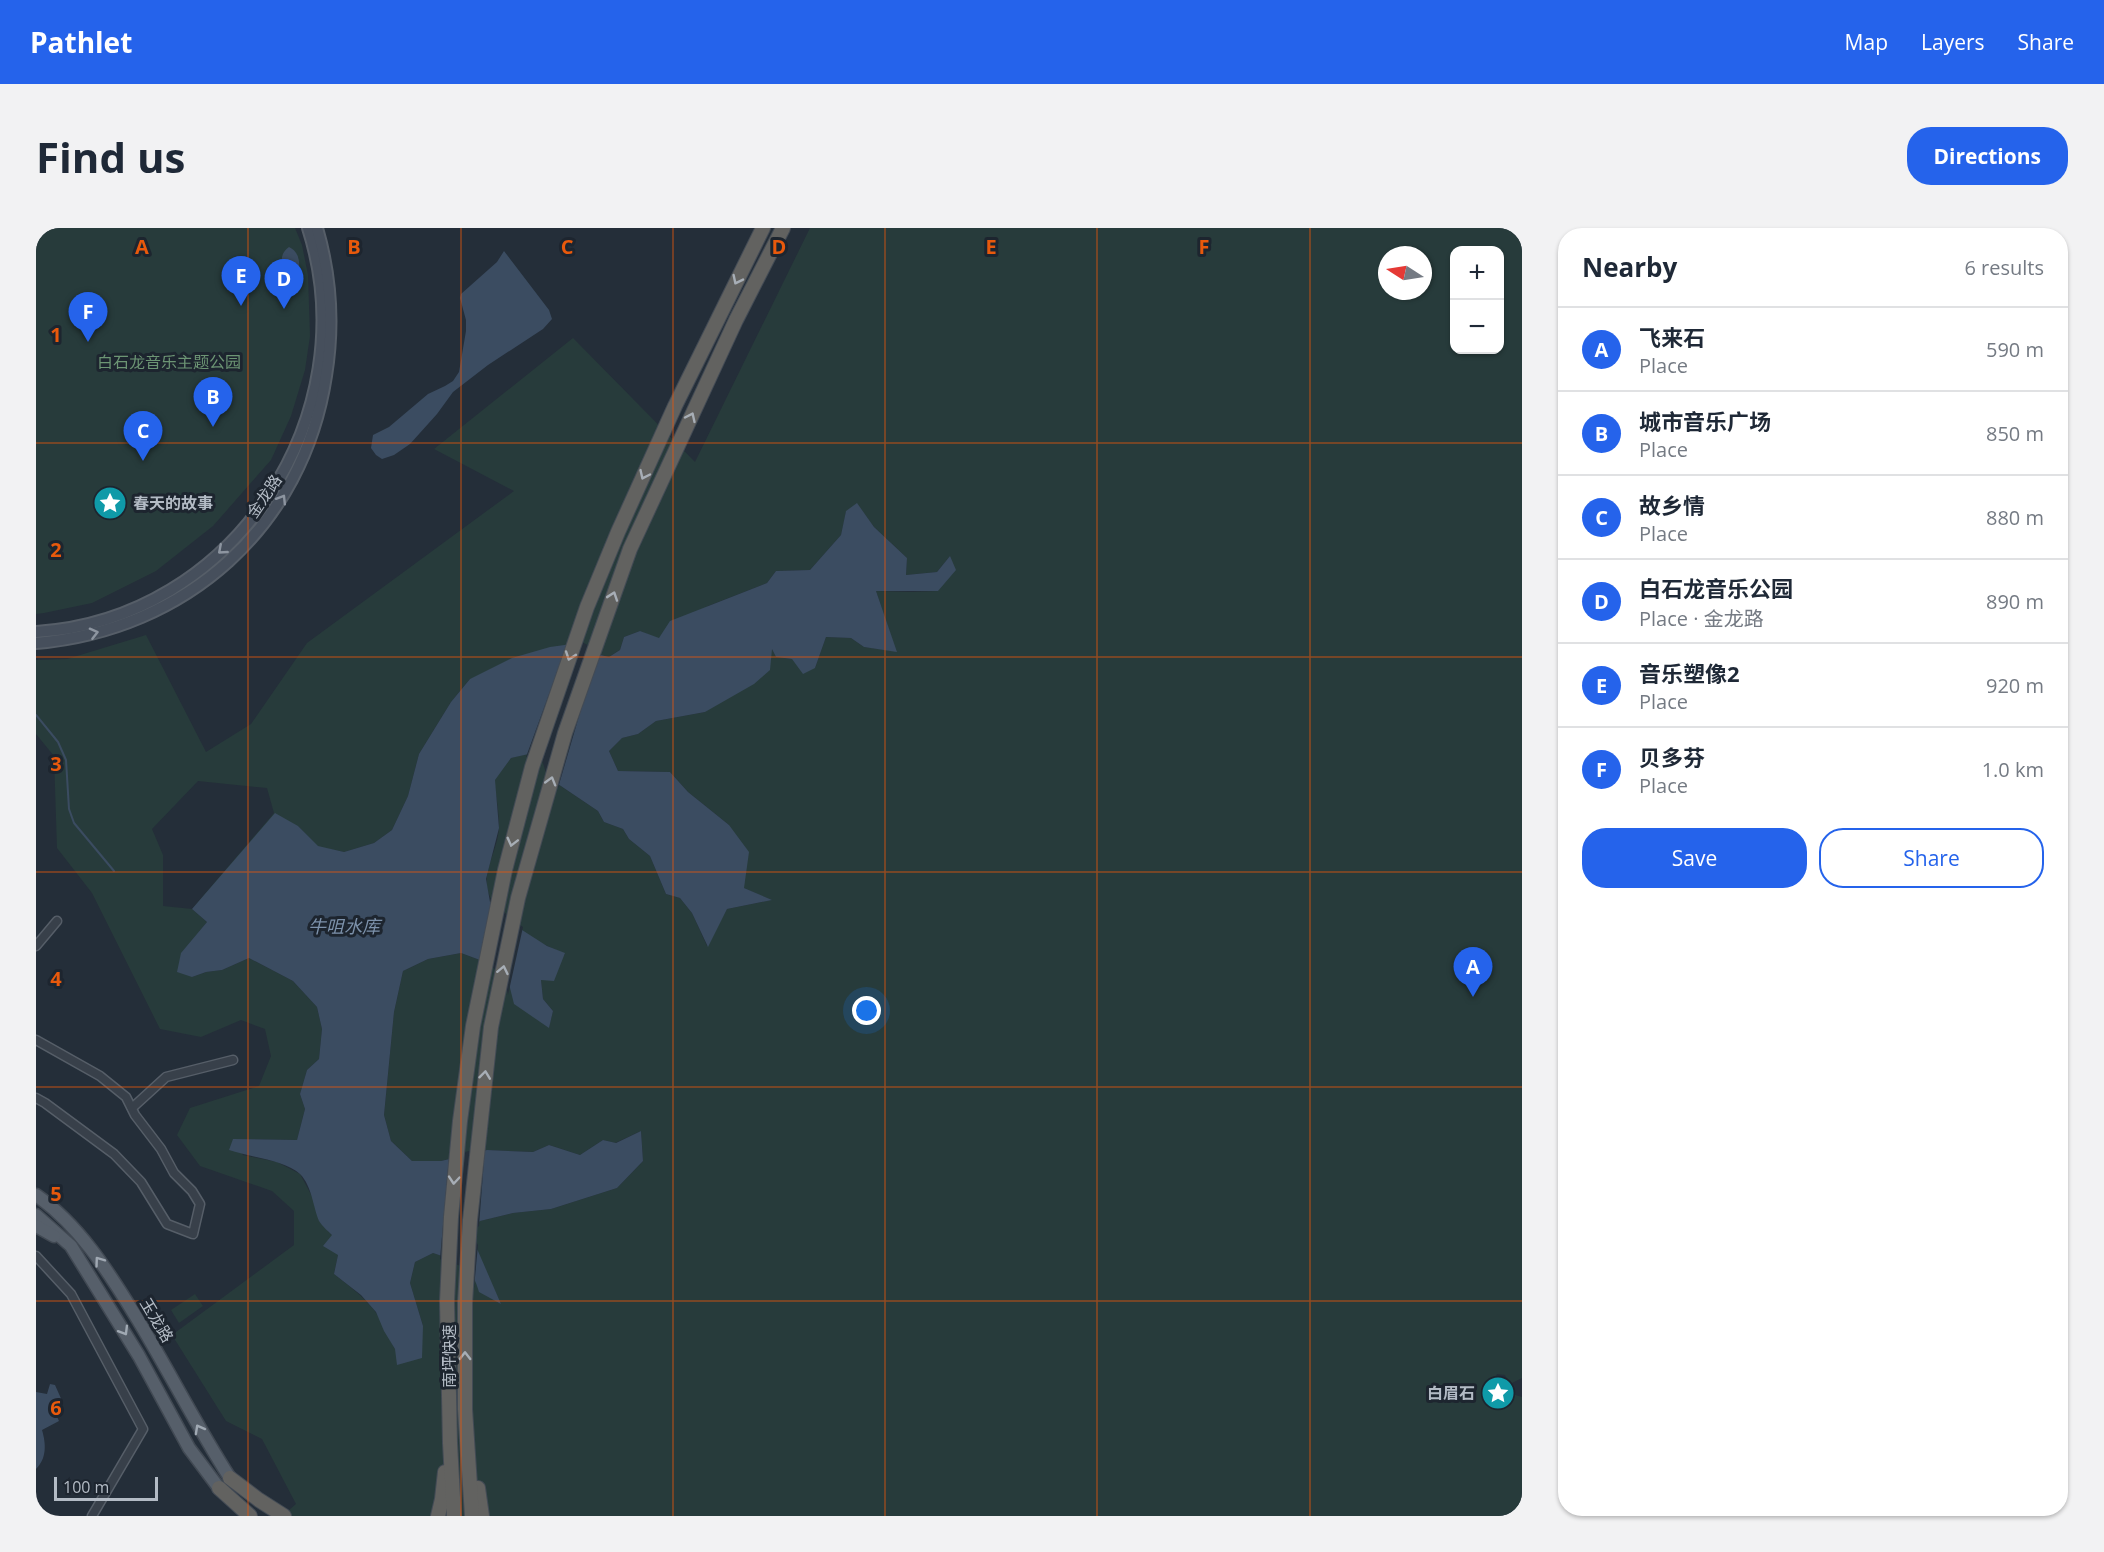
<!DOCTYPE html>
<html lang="en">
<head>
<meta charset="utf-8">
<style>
	body { margin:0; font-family:"Open Sans","Noto Sans SC",sans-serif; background:#f2f2f3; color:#1f2937 }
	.controls { position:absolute; right:18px; top:18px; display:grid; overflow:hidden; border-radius:12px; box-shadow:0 2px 4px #0004 }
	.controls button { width:54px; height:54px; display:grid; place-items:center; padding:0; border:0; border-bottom:2px solid #e0e1e3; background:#fff; color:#1f2937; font:30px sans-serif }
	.compass { position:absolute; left:1342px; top:18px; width:54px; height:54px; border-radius:50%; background:#fff; box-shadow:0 2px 4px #0004; rotate:282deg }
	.scale { position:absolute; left:18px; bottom:15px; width:104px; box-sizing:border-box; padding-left:6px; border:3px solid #b3bbc5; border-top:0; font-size:16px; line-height:21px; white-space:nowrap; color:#b3bbc5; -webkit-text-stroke:4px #1d252f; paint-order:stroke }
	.you { position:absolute; left:831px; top:783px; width:21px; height:21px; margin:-15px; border:4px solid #fff; border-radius:50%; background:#1a73e8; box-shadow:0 0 0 9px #1a73e833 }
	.badge { display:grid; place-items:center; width:39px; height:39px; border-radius:50%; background:#2563eb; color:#fff; font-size:20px; font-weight:700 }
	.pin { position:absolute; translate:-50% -50px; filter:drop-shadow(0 2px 3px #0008) }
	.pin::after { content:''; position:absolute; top:32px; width:21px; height:18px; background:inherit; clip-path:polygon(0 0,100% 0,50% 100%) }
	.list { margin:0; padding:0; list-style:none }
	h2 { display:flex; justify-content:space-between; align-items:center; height:78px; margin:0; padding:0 24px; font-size:26px }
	h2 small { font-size:20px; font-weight:400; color:#747a83 }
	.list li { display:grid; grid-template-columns:39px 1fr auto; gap:18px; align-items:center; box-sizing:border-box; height:84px; padding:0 24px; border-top:2px solid #e0e1e3 }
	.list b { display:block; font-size:22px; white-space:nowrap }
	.list p { margin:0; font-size:20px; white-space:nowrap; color:#747a83 }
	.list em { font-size:20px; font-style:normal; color:#747a83 }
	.actions { display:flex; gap:12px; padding:18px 24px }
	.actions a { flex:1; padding:14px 0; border:2px solid #2563eb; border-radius:24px; text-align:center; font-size:21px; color:#2563eb }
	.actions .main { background:#2563eb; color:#fff }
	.map { position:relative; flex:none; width:1486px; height:1288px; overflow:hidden; border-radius:24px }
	header { display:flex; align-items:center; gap:36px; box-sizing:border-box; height:84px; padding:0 30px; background:#2563eb; color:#fff }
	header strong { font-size:28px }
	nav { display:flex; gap:33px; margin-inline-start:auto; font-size:21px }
	.intro { display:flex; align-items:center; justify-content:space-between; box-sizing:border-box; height:144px; padding:0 36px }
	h1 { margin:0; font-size:42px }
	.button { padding:15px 27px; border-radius:24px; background:#2563eb; color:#fff; font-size:21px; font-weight:700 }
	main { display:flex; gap:36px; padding:0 36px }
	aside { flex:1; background:#fff; border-radius:24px; box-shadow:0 2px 4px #0004 }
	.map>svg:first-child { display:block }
	.green { fill:#273b3b; fill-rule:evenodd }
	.water { fill:#3b4c61 }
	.pier { fill:#242e39 }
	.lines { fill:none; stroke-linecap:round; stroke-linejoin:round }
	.stream { stroke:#3b4c61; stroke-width:2 }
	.minor-casing { stroke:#565e68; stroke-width:11 }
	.secondary-casing { stroke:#565e68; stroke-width:14 }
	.primary-casing { stroke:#414953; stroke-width:15 }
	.trunk-casing { stroke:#434b55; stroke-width:16 }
	.minor { stroke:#38404a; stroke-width:8 }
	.secondary { stroke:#464f5c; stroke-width:10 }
	.primary { stroke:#565f6a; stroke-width:12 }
	.trunk { stroke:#626260; stroke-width:14 }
	.oneway { stroke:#a7aeb6 }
	.oneway2 { stroke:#8d95a0 }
	.oneway3 { stroke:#a0a9b3 }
	.grid { fill:none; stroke:#e8590c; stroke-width:1.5; stroke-opacity:0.55 }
	.labels { text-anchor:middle; stroke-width:6; stroke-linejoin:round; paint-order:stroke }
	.park-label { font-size:16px; fill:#6c9574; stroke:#1d252f }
	.street-label { font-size:16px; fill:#b3bbc5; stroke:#1d252f }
	.poi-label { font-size:16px; font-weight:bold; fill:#b3bbc5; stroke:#1d252f; text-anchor:start }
	.water-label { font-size:18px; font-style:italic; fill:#7d92ab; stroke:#1d252f }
	.grid-label { font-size:20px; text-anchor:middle; font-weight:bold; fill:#e8590c; stroke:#1d252f; stroke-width:6; stroke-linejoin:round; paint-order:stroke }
</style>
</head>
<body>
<header>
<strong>Pathlet</strong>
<nav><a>Map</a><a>Layers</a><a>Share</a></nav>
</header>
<div class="intro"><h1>Find us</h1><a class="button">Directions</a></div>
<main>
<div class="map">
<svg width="1486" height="1288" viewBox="0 0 1486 1288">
	<rect width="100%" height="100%" fill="#242e39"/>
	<!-- green -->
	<g class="green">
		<polygon points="0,0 259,0 266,17 272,47 274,108 269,142 255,188 235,232 177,298 120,343 56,375 8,385 0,386"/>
		<path d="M774,0H1486V1150L1474,1156L1469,1147L1461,1146L1457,1157L1476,1166L1486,1169V1288H246L260,1276L226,1211L190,1193L136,1107L258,1017V983L236,963L164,938L141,907L154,880L223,858L235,828L229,801L205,792L165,809L124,801L56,665L21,620L18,528L0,506V432L31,431L110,407L170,524L215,496L271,415L478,263L398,221L537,110L659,234ZM1418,22H1464V122H1418ZM1351,27H1387V63H1351ZM821,276L838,299L871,330L870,347L901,344L914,328L902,363L875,364L840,363L860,423L828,419L815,410L790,409L779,440L756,431L740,429L735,419L669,484L620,493L602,506L586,510L573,523L582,543L634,544L652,564L693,597L708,660L735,672L691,681L671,718L656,685L644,670L630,666L614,628L593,611L587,601L568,594L562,583L516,552L506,522L475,530L458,552C460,567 463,583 463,598C463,615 453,632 451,648C445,685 500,714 529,726L505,752L507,771L517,783L513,799L460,738L425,725L392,731L367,743L358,784L348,887L355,913L376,933H405L451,922L497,924L513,917L544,927L567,912L579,915L605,903L607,933L581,960L515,981L477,985L444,993L431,1005L464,1074L427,1035L397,1025L379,1034L374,1055L387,1098L359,1121C352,1109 346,1093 338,1082C327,1068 312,1057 298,1046L302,1027L296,1007L284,994L278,972L264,946L241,934L207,927L197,911L261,912L269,881L264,866L271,842L283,831L286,801L281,779L257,753L213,730L186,742L170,744L156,749L146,725L171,694L156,681L262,598L282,619L308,624L338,615L356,602L372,568L383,526L415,474L434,451L561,426L573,429L584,422L588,409L604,403L623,411L672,378L731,355L740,343L774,342L805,307L810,284ZM162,553L231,560L238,585L156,681L127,678V627L116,601Z"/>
		<polygon points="159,1066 167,1078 143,1095 135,1082"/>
	</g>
	<!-- water -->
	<g class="water">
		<path d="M253,19C262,23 264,32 263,42L259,47L252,45C244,37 243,26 253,19Z"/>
		<polygon points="468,23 513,82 516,91 507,101 452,137 417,164 401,186 374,216 358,227 346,231 340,227 335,220 337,207 353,199 392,166 409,158 417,153 423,144 430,103 430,92 424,70 425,66 461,34"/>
		<path d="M821,275L838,299L871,330L870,347L901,344L914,328L920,342L902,363H840L861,424L828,419L815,410L790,409L779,440L767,446L756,431L740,429L736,421L734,442L718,456L669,484L620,493L602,506L586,510L573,523L582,543L634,544L652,564L693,597L713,624L708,660L736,672L691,681L672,719L656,685L644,670L630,666L614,628L593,611L587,601L568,594L562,583L516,552L506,523L475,530L459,552L463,600L450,651L454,674L472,693L511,718L529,725L518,753L505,752L507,771L517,783L513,800L478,776L473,756L460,738L425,725L392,731L367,743L358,784L348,887L355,913L376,933H405L451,922L497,924L513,917L544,927L567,912L580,915L605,903L607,933L581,960L515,981L477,985L444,993L432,1005L442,1023L465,1076L443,1064C434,1034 424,1034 397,1025L379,1034L374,1055L387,1098L386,1130L361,1137L359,1121L348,1103L340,1084L325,1067L298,1046L302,1027L287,1018L296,1007C292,1003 286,998 283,993C277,979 276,958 264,946C249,932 213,929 193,922L197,911L261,912L269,881L264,866L271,842L283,831L286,801L281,779L257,753L213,730L186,742L170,744L156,749L141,744L145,725L171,694L156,681L239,585L262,598L282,618L308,624L338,615L356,602L372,568L383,526L415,474L434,451L476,430L514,419L543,415L561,426L573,429L584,422L588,409L604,403L623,410L634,393L731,355L740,343L774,342L805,307L810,283Z"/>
		<path d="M14,1156L19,1157L27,1175L17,1180L23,1193L6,1202C10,1216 11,1230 0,1241V1164L11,1166Z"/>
	</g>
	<!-- pier -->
	<g class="pier">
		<polygon points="544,413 565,424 553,454 522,560 513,554 504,526 490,529 532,414"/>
		<polygon points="457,672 474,690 487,699 472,767 470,758 458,740 443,735"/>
		<polygon points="449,919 443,998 435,1005 442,1017 438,1060 436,1052 425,1038 404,1031 413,928"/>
	</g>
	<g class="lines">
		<!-- stream -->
		<polyline class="stream" points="0,487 22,514 30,532 33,581 38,595 78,643"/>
		<defs>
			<g id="minor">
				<polyline points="0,718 21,693"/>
				<polyline points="0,812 64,848 90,869 99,887 125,921 138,945 156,963 164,976 157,1006 131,996 105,954 78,926 9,875 0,870"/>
				<polyline points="96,880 130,849 197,832"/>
				<polyline points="0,1028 35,1066 107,1201 56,1288"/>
			</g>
			<g id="secondary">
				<path d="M0,404C198,392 332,187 272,0"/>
				<path d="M0,415C150,402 267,299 290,148C298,99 295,48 281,0"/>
			</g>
			<g id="primary">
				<path d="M0,967C43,997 72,1043 99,1087C132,1141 160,1197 194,1250"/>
				<polyline points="0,987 35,1018 103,1128 153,1220 183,1260"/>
				<polyline points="0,998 18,1008"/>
			</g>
			<g id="trunk">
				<polyline points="194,1250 223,1272 248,1288"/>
				<polyline points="183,1260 214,1288"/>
				<polyline points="442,1260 446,1288"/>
				<polyline points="402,1288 406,1271 409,1244"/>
				<polyline points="418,1288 414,1215 411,1074 415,989 424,893 437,798 469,642 496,539 551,379 582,304 639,178 727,0"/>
				<polyline points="436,1288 429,1181 429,1075 434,992 455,799 482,670 529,505 594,321 700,92 747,0"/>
			</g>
		</defs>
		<!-- minor casing -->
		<use href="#minor" class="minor-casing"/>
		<!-- secondary casing -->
		<use href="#secondary" class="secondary-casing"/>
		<!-- primary casing -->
		<use href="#primary" class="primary-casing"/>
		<!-- trunk casing -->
		<use href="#trunk" class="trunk-casing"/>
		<!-- minor -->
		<use href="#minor" class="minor"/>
		<!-- secondary -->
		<use href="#secondary" class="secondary"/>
		<!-- primary -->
		<use href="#primary" class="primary"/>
		<!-- trunk -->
		<use href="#trunk" class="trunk"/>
	</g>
	<!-- one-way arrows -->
	<defs><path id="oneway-chevron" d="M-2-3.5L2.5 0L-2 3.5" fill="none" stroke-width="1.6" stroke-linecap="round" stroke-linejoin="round" transform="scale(1.5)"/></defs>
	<g class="oneway">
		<use href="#oneway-chevron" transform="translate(701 52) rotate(116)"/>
		<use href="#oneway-chevron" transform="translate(655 189) rotate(-65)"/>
		<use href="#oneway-chevron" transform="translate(608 247) rotate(115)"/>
		<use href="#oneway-chevron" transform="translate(577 368) rotate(-71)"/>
		<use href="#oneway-chevron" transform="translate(534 428) rotate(109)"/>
		<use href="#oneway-chevron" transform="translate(515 553) rotate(-74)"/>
		<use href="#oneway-chevron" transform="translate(476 614) rotate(104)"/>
		<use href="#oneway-chevron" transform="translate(467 742) rotate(-78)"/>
		<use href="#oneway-chevron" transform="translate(449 847) rotate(-83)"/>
		<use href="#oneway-chevron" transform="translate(418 952) rotate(95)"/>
		<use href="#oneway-chevron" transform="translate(429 1128) rotate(-90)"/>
	</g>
	<g class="oneway2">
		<use href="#oneway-chevron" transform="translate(246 271) rotate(-58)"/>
		<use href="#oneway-chevron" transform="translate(186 322) rotate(139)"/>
		<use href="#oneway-chevron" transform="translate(58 405) rotate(-14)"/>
	</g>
	<g class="oneway3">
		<use href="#oneway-chevron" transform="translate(63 1033) rotate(-126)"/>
		<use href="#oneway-chevron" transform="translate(88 1103) rotate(59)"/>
		<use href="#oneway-chevron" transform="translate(163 1201) rotate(-119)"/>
	</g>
	<!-- grid -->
	<path class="grid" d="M212,0V1288M425,0V1288M637,0V1288M849,0V1288M1061,0V1288M1274,0V1288M0,215H1486M0,429H1486M0,644H1486M0,859H1486M0,1073H1486"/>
	<!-- icons -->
	<defs>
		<symbol id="sight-disc" viewBox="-11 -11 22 22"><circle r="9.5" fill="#0f9aa8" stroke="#1d252f"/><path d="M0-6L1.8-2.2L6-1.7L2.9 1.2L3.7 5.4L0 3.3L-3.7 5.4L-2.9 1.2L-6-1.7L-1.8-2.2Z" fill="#fff"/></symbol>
	</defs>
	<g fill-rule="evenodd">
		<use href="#sight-disc" x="55" y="256" width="38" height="38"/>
		<use href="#sight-disc" x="1443" y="1146" width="38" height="38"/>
	</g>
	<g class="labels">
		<!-- park labels -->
		<g class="park-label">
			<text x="133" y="140">白石龙音乐主题公园</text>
		</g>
		<!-- street labels -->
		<g class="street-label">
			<text transform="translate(228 268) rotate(-56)" y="6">金龙路</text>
			<text transform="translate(121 1092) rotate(59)" y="6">玉龙路</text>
			<text transform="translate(413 1128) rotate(-90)" y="6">南坪快速</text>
		</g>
		<!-- poi labels -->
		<g class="poi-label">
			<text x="97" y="281">春天的故事</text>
			<text x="1439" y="1171" text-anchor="end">白眉石</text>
		</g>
		<!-- water labels -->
		<g class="water-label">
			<text x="308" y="705">牛咀水库</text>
		</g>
	</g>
	<g class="grid-label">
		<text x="106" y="26">A</text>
		<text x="318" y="26">B</text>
		<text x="531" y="26">C</text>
		<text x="743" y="26">D</text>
		<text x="955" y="26">E</text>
		<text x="1168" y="26">F</text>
		<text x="20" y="114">1</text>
		<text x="20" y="329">2</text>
		<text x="20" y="543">3</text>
		<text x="20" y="758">4</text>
		<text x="20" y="973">5</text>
		<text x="20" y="1187">6</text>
	</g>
</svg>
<div class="controls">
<button>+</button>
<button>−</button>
</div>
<svg class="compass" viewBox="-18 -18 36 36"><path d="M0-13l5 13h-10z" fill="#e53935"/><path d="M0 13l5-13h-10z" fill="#747a83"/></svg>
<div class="scale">100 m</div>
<div class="you"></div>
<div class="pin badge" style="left:1437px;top:769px">A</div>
<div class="pin badge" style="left:177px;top:199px">B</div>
<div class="pin badge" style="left:107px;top:233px">C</div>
<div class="pin badge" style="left:248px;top:81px">D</div>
<div class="pin badge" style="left:205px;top:78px">E</div>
<div class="pin badge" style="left:52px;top:114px">F</div>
</div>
<aside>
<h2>Nearby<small>6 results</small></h2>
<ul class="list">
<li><span class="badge">A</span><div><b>飞来石</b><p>Place</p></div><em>590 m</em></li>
<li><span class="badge">B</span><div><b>城市音乐广场</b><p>Place</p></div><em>850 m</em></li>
<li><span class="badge">C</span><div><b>故乡情</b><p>Place</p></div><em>880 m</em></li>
<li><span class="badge">D</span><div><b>白石龙音乐公园</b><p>Place · 金龙路</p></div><em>890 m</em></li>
<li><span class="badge">E</span><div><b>音乐塑像2</b><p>Place</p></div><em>920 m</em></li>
<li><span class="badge">F</span><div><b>贝多芬</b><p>Place</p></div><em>1.0 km</em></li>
</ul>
<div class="actions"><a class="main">Save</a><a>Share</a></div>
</aside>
</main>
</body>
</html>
